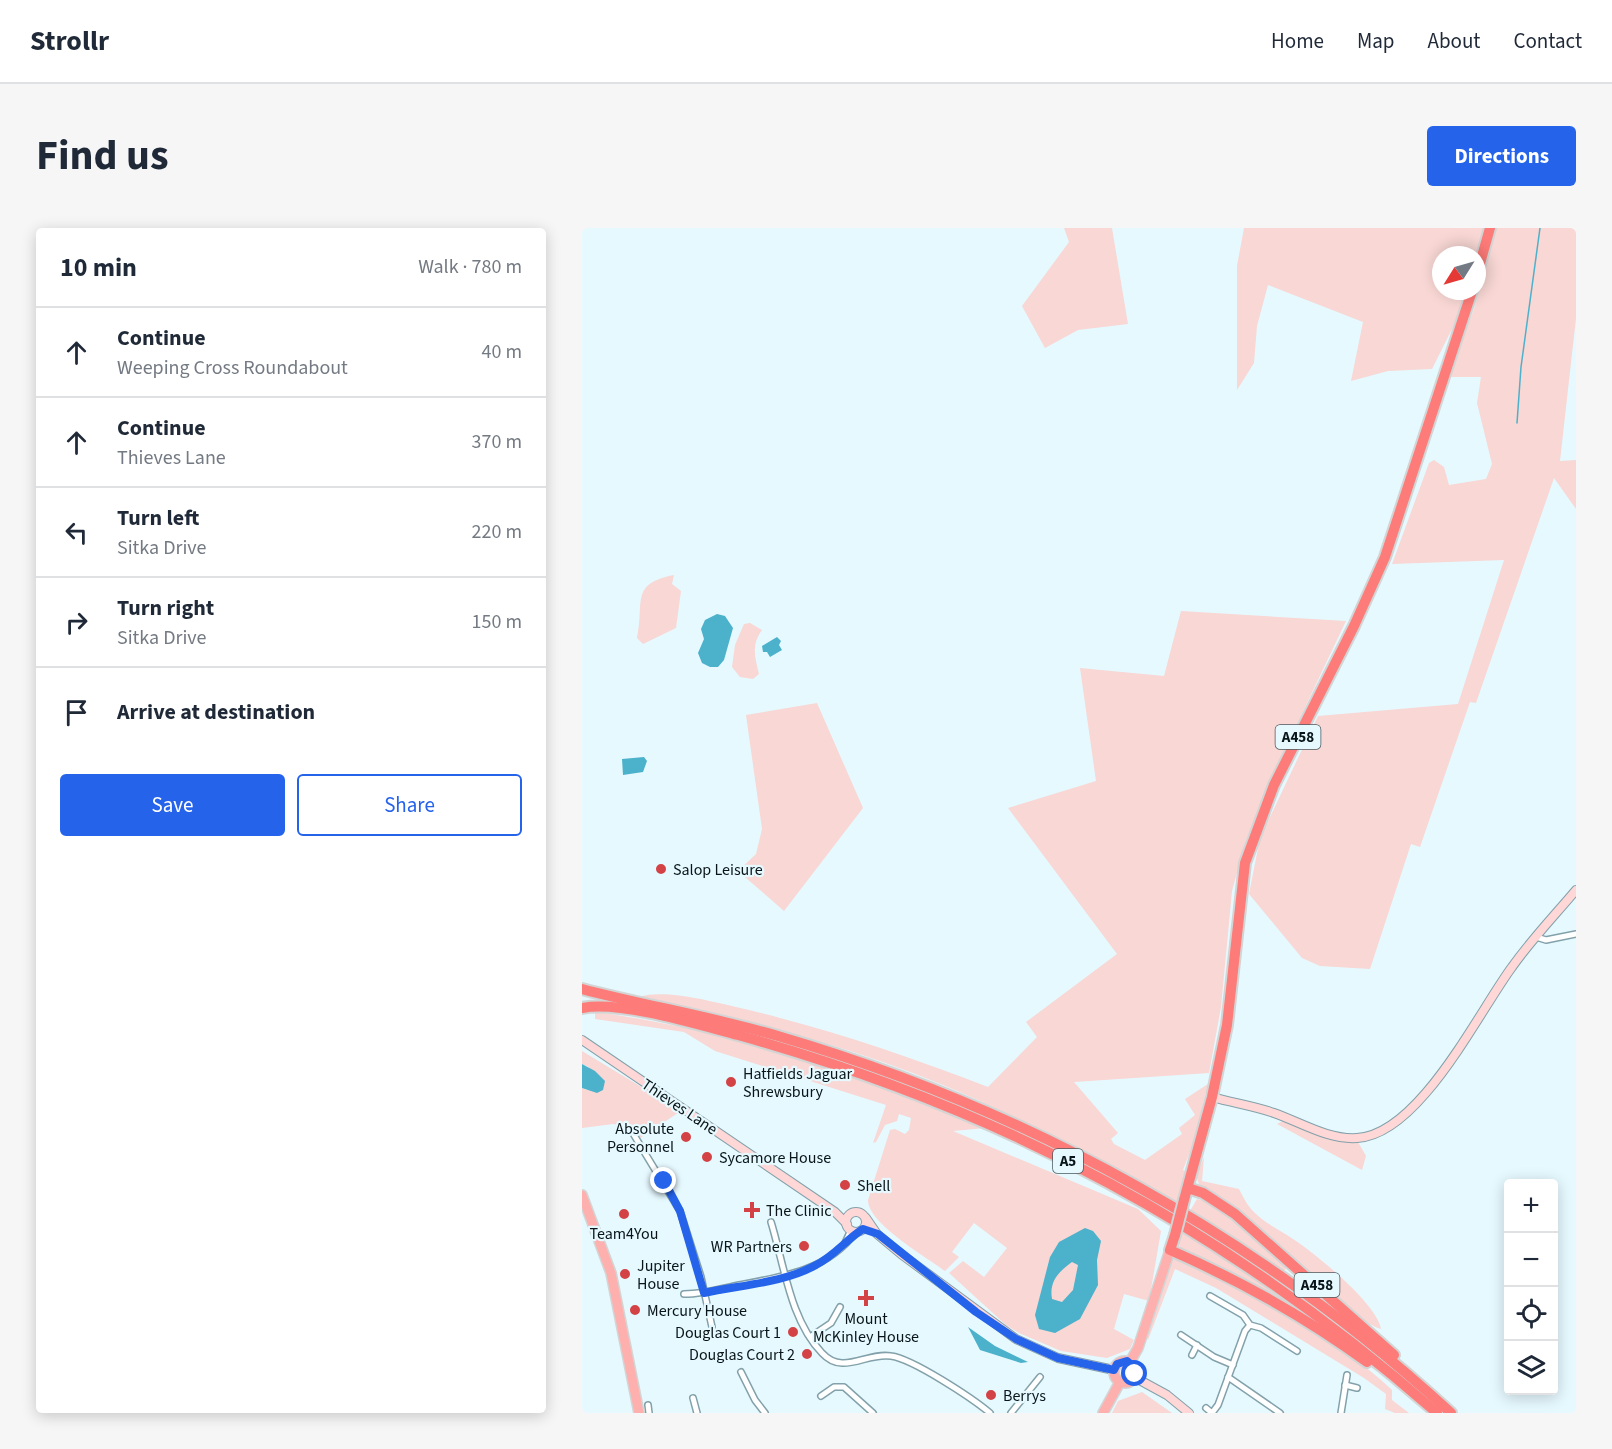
<!DOCTYPE html>
<html lang="en">
<head>
<meta charset="utf-8">
<style>
	body { margin:0; font-family:"Source Sans 3",sans-serif; background:#f6f6f7; color:#1f2937 }
	.controls { position:absolute; right:18px; bottom:18px; display:grid; overflow:hidden; border-radius:6px; box-shadow:0 3px 15px #0003 }
	.controls button { width:54px; height:54px; display:grid; place-items:center; padding:0; border:0; border-bottom:2px solid #e0e1e3; background:#fff; color:#1f2937; font:30px sans-serif }
	.compass { position:absolute; left:850px; top:18px; width:54px; height:54px; border-radius:50%; background:#fff; box-shadow:0 3px 15px #0003; rotate:233deg }
	.stop { position:absolute; width:18px; height:18px; margin:-14px; border:4px solid #2563eb; border-radius:50%; background:#fff }
	.stop.end { background:#2563eb; border-color:#fff; box-shadow:0 2px 6px #0008 }
	.list { margin:0; padding:0; list-style:none }
	h2 { display:flex; justify-content:space-between; align-items:center; height:78px; margin:0; padding:0 24px; font-size:26px }
	h2 small { font-size:20px; font-weight:400; color:#747a83 }
	.list li { display:grid; grid-template-columns:39px 1fr auto; gap:18px; align-items:center; box-sizing:border-box; height:90px; padding:0 24px; border-top:2px solid #e0e1e3 }
	.list b { display:block; font-size:22px; white-space:nowrap }
	.list p { margin:0; font-size:20px; white-space:nowrap; color:#747a83 }
	.list em { font-size:20px; font-style:normal; color:#747a83 }
	.actions { display:flex; gap:12px; padding:18px 24px }
	.actions a { flex:1; padding:14px 0; border:2px solid #2563eb; border-radius:6px; text-align:center; font-size:21px; color:#2563eb }
	.actions .main { background:#2563eb; color:#fff }
	.icon { flex:none; width:33px; height:33px; fill:none; stroke:currentColor; stroke-width:2; stroke-linecap:round; stroke-linejoin:round }
	.map { position:relative; flex:none; width:994px; height:1185px; overflow:hidden; border-radius:6px }
	header { display:flex; align-items:center; gap:36px; box-sizing:border-box; height:84px; padding:0 30px; background:#fff; border-bottom:2px solid #e0e1e3 }
	header strong { font-size:28px }
	nav { display:flex; gap:33px; margin-inline-start:auto; font-size:21px }
	.intro { display:flex; align-items:center; justify-content:space-between; box-sizing:border-box; height:144px; padding:0 36px }
	h1 { margin:0; font-size:42px }
	.button { padding:15px 27px; border-radius:6px; background:#2563eb; color:#fff; font-size:21px; font-weight:700 }
	main { display:flex; gap:36px; padding:0 36px }
	aside { flex:1; background:#fff; border-radius:6px; box-shadow:0 3px 15px #0003 }
	.map>svg:first-child { display:block }
	.green { fill:#f8d7d4 }
	.water { fill:#4cb1cb; fill-rule:evenodd }
	.lines { fill:none; stroke-linecap:round; stroke-linejoin:round }
	.stream { stroke:#4cb1cb; stroke-width:1.5 }
	.street-casing { stroke:#83a1aa; stroke-width:8 }
	.secondary-casing { stroke:#83a1aa; stroke-width:10 }
	.primary-casing { stroke:#d3d5d5; stroke-width:12 }
	.highway-casing { stroke:#d3d5d5; stroke-width:14 }
	.street { stroke:#fff; stroke-width:5 }
	.secondary { stroke:#fed7d6; stroke-width:8 }
	.primary { stroke:#feb0ae; stroke-width:9 }
	.highway { stroke:#fd7b78; stroke-width:10 }
	.highway-bridge-casing { stroke:#d3d5d5; stroke-width:14; stroke-linecap:butt }
	.highway-bridge { stroke:#fd7b78; stroke-width:10 }
	.route { stroke:#2563eb; stroke-width:8 }
	.poi-dot { fill:#d34346; stroke:#e6f9ff; stroke-width:2 }
	.labels { text-anchor:middle; stroke-width:4.5; stroke-linejoin:round; paint-order:stroke }
	.shield { fill:#e6f9ff; stroke:#4b595d; stroke-width:1.5 }
	.shield-label { font-size:15px; font-weight:bold; fill:#091518 }
	.poi-label { font-size:16px; fill:#091518; stroke:#e6f9ff; text-anchor:start }
	.street-label { font-size:16px; fill:#091518; stroke:#e6f9ff }
</style>
</head>
<body>
<header>
<strong>Strollr</strong>
<nav><a>Home</a><a>Map</a><a>About</a><a>Contact</a></nav>
</header>
<div class="intro"><h1>Find us</h1><a class="button">Directions</a></div>
<main>
<aside>
<h2>10 min<small>Walk · 780 m</small></h2>
<ul class="list">
<li><svg class="icon" aria-label="ahead" viewBox="0 0 24 24"><path d="M12 20V5M6 11l6-6 6 6"/></svg><div><b>Continue</b><p>Weeping Cross Roundabout</p></div><em>40 m</em></li>
<li><svg class="icon" aria-label="ahead" viewBox="0 0 24 24"><path d="M12 20V5M6 11l6-6 6 6"/></svg><div><b>Continue</b><p>Thieves Lane</p></div><em>370 m</em></li>
<li><svg class="icon" aria-label="left" viewBox="0 0 24 24"><path d="M17 20v-9H6M10 6l-5 5 5 5"/></svg><div><b>Turn left</b><p>Sitka Drive</p></div><em>220 m</em></li>
<li><svg class="icon" aria-label="right" viewBox="0 0 24 24"><path d="M7 20v-9h11M14 6l5 5-5 5"/></svg><div><b>Turn right</b><p>Sitka Drive</p></div><em>150 m</em></li>
<li><svg class="icon" aria-label="arrive" viewBox="0 0 24 24"><path d="M6 21V4h12l-3 4 3 4H6"/></svg><div><b>Arrive at destination</b></div></li>
</ul>
<div class="actions"><a class="main">Save</a><a>Share</a></div>
</aside>
<div class="map">
<svg width="994" height="1185" viewBox="0 0 994 1185">
	<rect width="100%" height="100%" fill="#e6f9ff"/>
	<!-- green -->
	<g class="green">
		<polygon points="482,0 530,0 546,96 496,102 463,120 440,78 487,14"/>
		<polygon points="662,0 902,0 894,27 859,27 859,63 883,63 875,91 850,141 806,143 769,153 781,94 686,57 675,98 672,135 655,162 655,38"/>
		<polygon points="914,0 994,0 994,90 978,233 994,232 994,281 972,250 894,475 888,474 838,619 829,616 788,741 738,738 720,730 667,666 678,610 736,488 876,476 922,332 810,336 847,235 852,232 862,239 867,257 904,251 910,236 895,175 899,149 866,149 892,81"/>
		<path d="M92,347L90,356L99,363L94,400L61,416L55,410C63,374 47,356 92,347Z"/>
		<path d="M599,383L764,393L698,532L664,612L650,663L639,779L627,845L492,854L536,905L529,911L532,916L563,932L600,906L597,900L613,887L603,871L626,856L611,916L601,942L606,944L595,976C506,925 413,875 317,840C232,808 145,790 57,769C82,761 127,773 154,779C241,799 323,827 406,859L455,809L444,794L535,726L426,580L514,553L498,440L582,448Z"/>
		<path d="M168,395L180,402C169,417 173,429 177,446L171,451L158,449L150,439L153,417L162,396Z"/>
		<polygon points="235,475 281,580 202,683 156,643 174,626 180,601 164,487"/>
		<path d="M13,784C151,802 276,848 404,900L371,903L556,981L579,1003L567,1073L542,1066L532,1101L552,1112L548,1121L525,1130L479,1123L437,1105L424,1097L367,1045L381,1033L402,1049L425,1020L392,995L370,1024L377,1029L363,1043C345,1029 286,996 286,972L308,902L313,901L323,906L327,902L329,890L317,886L315,893L303,897L294,914L291,915L304,877L133,823L102,804L13,791Z"/>
		<polygon points="0,823 99,883 58,910 50,899 31,896 0,900 0,860 5,862 7,839 0,836"/>
		<polygon points="703,892 776,914 784,928 780,942 695,896"/>
		<path d="M622,929L620,953L657,961C660,967 664,975 669,981C681,995 699,1002 714,1013C736,1028 795,1076 799,1101C770,1092 709,1026 681,1003C661,986 637,973 617,956L614,948Z"/>
		<path d="M615,971C643,977 683,1019 705,1039L702,1043L608,983Z"/>
		<polygon points="599,1001 677,1050 758,1108 653,1047 599,1021 595,1013"/>
		<path d="M597,1029C640,1049 679,1072 719,1097C751,1116 783,1136 810,1162V1172L827,1185H813L803,1181L804,1166L782,1150L634,1060L593,1041L566,1112L564,1108L589,1032Z"/>
		<polygon points="560,1164 590,1185 530,1185 536,1173"/>
	</g>
	<!-- water -->
	<g class="water">
		<polygon points="135,386 143,388 151,400 142,432 136,439 128,439 120,435 116,425 122,411 119,401 123,392"/>
		<polygon points="195,409 199,413 197,417 200,422 188,429 185,424 181,424 180,418"/>
		<polygon points="62,529 65,533 61,544 41,547 40,531"/>
		<polygon points="0,836 13,843 23,853 21,862 15,865 0,860"/>
		<path d="M503,1000L511,1003L519,1013L515,1032L516,1057L498,1091L473,1105L457,1101L453,1087L468,1029L477,1014ZM490,1034L496,1037L491,1062L480,1074L470,1071C467,1054 476,1044 490,1034Z"/>
		<polygon points="386,1099 413,1118 446,1134 439,1135 398,1122"/>
	</g>
	<g class="lines">
		<!-- stream -->
		<polyline class="stream" points="935,195 939,139 958,0"/>
		<defs>
			<g id="street">
				<polyline points="954,709 964,712 994,706"/>
				<polyline points="52,907 98,983 119,1049 130,1099"/>
				<path d="M189,994C202,1036 208,1092 240,1125C261,1148 284,1124 309,1128C331,1131 390,1170 408,1185"/>
				<polyline points="263,1015 269,1002"/>
				<path d="M102,1066C121,1066 139,1061 157,1057C201,1049 246,1042 274,1004"/>
				<polyline points="628,1068 661,1087 668,1097 679,1100 715,1123"/>
				<polyline points="599,1107 632,1129 651,1137"/>
				<polyline points="228,1109 249,1095 258,1079"/>
				<polyline points="610,1127 615,1117"/>
				<polyline points="159,1144 173,1172 183,1185"/>
				<polyline points="646,1149 698,1185"/>
				<polyline points="763,1157 775,1160"/>
				<polyline points="239,1168 252,1159 262,1159 291,1185"/>
				<polyline points="111,1170 115,1185"/>
				<polyline points="66,1177 67,1185"/>
				<polyline points="624,1180 630,1185 636,1177 663,1103 668,1097"/>
				<polyline points="429,1185 458,1149"/>
				<polyline points="759,1185 765,1147"/>
			</g>
			<g id="secondary">
				<polyline points="0,812 253,984 265,996"/>
				<path d="M630,869C651,875 672,878 692,885C718,894 746,912 775,910C837,907 896,785 930,739C949,712 973,687 994,662"/>
				<circle cx="274" cy="994" r="10"/>
				<polyline points="284,990 295,1006 319,1026 434,1111 476,1130 532,1142"/>
				<polyline points="552,1149 585,1167 607,1185"/>
			</g>
			<g id="primary">
				<polyline points="0,967 29,1045 57,1185"/>
				<circle cx="543" cy="1144" r="11"/>
				<polyline points="548,1134 556,1120 588,1022"/>
				<polyline points="521,1185 538,1154"/>
			</g>
			<g id="highway">
				<polyline points="895,46 908,0"/>
				<path d="M0,761C65,778 131,789 196,808C445,881 678,1009 869,1185"/>
				<path d="M0,780C37,772 118,797 156,807C424,882 646,1002 855,1185"/>
				<polyline points="606,960 621,965 653,986 812,1127"/>
				<polyline points="602,972 630,869 645,797 663,635 692,557 772,398 803,329 890,63"/>
				<path d="M593,1007L588,1022C657,1052 723,1089 785,1134"/>
			</g>
		</defs>
		<!-- street casing -->
		<use href="#street" class="street-casing"/>
		<!-- secondary casing -->
		<use href="#secondary" class="secondary-casing"/>
		<!-- primary casing -->
		<use href="#primary" class="primary-casing"/>
		<!-- highway casing -->
		<use href="#highway" class="highway-casing"/>
		<!-- street -->
		<use href="#street" class="street"/>
		<!-- secondary -->
		<use href="#secondary" class="secondary"/>
		<!-- primary -->
		<use href="#primary" class="primary"/>
		<!-- highway -->
		<use href="#highway" class="highway"/>
		<defs>
			<polyline id="highway-bridge" points="593,1007 602,972"/>
		</defs>
		<!-- highway-bridge casing -->
		<use href="#highway-bridge" class="highway-bridge-casing"/>
		<!-- highway-bridge -->
		<use href="#highway-bridge" class="highway-bridge"/>
	</g>
	<g class="lines">
		<!-- route -->
		<path class="route" d="M82,953L98,983L122,1065C158,1057 202,1055 234,1037C252,1028 265,1011 281,1001L296,1006L394,1084L434,1111L476,1130L532,1142L535,1136L545,1133L552,1139L553,1146"/>
	</g>
	<!-- markers -->
	<g class="poi-dot">
		<circle cx="79" cy="641" r="6"/>
		<circle cx="149" cy="854" r="6"/>
		<circle cx="104" cy="909" r="6"/>
		<circle cx="125" cy="929" r="6"/>
		<circle cx="263" cy="957" r="6"/>
		<path d="M167 973h6v6h6v6h-6v6h-6v-6h-6v-6h6z"/>
		<circle cx="42" cy="986" r="6"/>
		<circle cx="222" cy="1018" r="6"/>
		<circle cx="43" cy="1046" r="6"/>
		<path d="M281 1061h6v6h6v6h-6v6h-6v-6h-6v-6h6z"/>
		<circle cx="53" cy="1082" r="6"/>
		<circle cx="211" cy="1104" r="6"/>
		<circle cx="225" cy="1126" r="6"/>
		<circle cx="409" cy="1167" r="6"/>
	</g>
	<g class="labels">
		<!-- shield labels -->
		<g class="shield">
			<rect x="693.5" y="497" width="45" height="24" rx="4.5"/>
			<rect x="471" y="921" width="30" height="24" rx="4.5"/>
			<rect x="712.5" y="1045" width="45" height="24" rx="4.5"/>
		</g>
		<g class="shield-label">
			<text x="716" y="514">A458</text>
			<text x="486" y="938">A5</text>
			<text x="735" y="1062">A458</text>
		</g>
		<!-- poi labels -->
		<g class="poi-label">
			<text x="91" y="647">Salop Leisure</text>
			<text x="161" y="851">Hatfields Jaguar<tspan x="161" dy="18">Shrewsbury</tspan></text>
			<text x="92" y="906" text-anchor="end">Absolute<tspan x="92" dy="18">Personnel</tspan></text>
			<text x="137" y="935">Sycamore House</text>
			<text x="275" y="963">Shell</text>
			<text x="184" y="988">The Clinic</text>
			<text x="42" y="1011" text-anchor="middle">Team4You</text>
			<text x="210" y="1024" text-anchor="end">WR Partners</text>
			<text x="55" y="1043">Jupiter<tspan x="55" dy="18">House</tspan></text>
			<text x="65" y="1088">Mercury House</text>
			<text x="284" y="1096" text-anchor="middle">Mount<tspan x="284" dy="18">McKinley House</tspan></text>
			<text x="199" y="1110" text-anchor="end">Douglas Court 1</text>
			<text x="213" y="1132" text-anchor="end">Douglas Court 2</text>
			<text x="421" y="1173">Berrys</text>
		</g>
		<!-- street labels -->
		<g class="street-label">
			<text transform="translate(98 878) rotate(34)" y="6">Thieves Lane</text>
		</g>
	</g>
</svg>
<div class="controls">
<button>+</button>
<button>−</button>
<button><svg class="icon" aria-label="locate" viewBox="0 0 24 24"><circle cx="12" cy="12" r="6"/><path d="M12 2v4M12 18v4M2 12h4M18 12h4"/></svg></button>
<button><svg class="icon" aria-label="layers" viewBox="0 0 24 24"><path d="M12 4l9 5-9 5-9-5zM3 14l9 5 9-5"/></svg></button>
</div>
<svg class="compass" viewBox="-18 -18 36 36"><path d="M0-13l5 13h-10z" fill="#e53935"/><path d="M0 13l5-13h-10z" fill="#747a83"/></svg>
<div class="stop" style="left:553px;top:1146px"></div>
<div class="stop end" style="left:82px;top:953px"></div>
</div>
</main>
</body>
</html>
